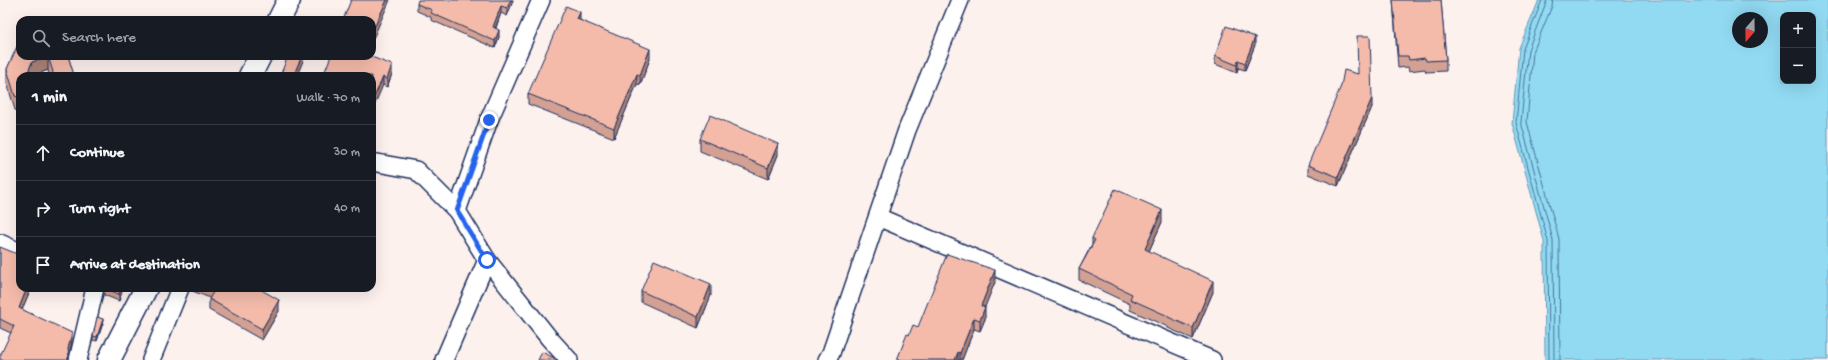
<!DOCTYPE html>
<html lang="en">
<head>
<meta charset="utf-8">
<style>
	body { margin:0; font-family:"Gochi Hand",sans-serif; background:#242831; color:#f1f3f6 }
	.controls { position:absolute; right:12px; top:12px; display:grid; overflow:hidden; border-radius:8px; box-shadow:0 4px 16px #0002 }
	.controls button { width:36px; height:36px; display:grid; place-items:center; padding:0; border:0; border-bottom:1px solid #363941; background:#171b24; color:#f1f3f6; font:20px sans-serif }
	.compass { position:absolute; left:1732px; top:12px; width:36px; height:36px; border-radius:50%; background:#171b24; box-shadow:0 4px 16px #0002; rotate:200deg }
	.stop { position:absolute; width:12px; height:12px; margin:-9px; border:3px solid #2563eb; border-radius:50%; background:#fff }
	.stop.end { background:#2563eb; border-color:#fff; box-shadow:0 1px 4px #0008 }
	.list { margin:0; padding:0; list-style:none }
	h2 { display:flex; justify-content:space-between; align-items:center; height:52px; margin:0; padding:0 16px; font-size:17px }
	h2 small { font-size:13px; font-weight:400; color:#9ea1a6 }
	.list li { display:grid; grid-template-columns:26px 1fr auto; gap:12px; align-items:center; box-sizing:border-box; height:56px; padding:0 16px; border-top:1px solid #363941 }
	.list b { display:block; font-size:15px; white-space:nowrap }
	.list em { font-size:13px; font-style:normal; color:#9ea1a6 }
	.icon { flex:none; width:22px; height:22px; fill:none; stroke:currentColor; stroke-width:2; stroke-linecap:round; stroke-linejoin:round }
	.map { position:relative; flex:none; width:1828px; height:360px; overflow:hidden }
	.search { position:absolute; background:#171b24; box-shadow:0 4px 16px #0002; left:16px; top:16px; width:360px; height:44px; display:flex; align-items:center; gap:10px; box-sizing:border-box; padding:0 14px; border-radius:12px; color:#9ea1a6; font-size:15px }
	.panel { position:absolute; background:#171b24; box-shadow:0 4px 16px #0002; left:16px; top:72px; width:360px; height:220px; border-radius:12px }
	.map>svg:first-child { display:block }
	.water { fill:#91daf2; stroke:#6296b7; fill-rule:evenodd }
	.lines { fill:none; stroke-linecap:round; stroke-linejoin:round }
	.shore { stroke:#4a7399; stroke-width:1 }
	.minor-casing { stroke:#1b2f5e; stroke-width:20 }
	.secondary-casing { stroke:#1b2f5e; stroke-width:25 }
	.minor { stroke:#fff; stroke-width:17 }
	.secondary { stroke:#fff; stroke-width:22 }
	.wall { fill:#d2a193; stroke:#1b2f5e }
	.shaded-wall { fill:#ab8378; stroke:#1b2f5e }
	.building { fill:#f4bbab; stroke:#1b2f5e }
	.route { stroke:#2563eb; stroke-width:5 }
</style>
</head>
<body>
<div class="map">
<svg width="1828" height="360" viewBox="0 0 1828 360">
	<rect width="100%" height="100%" fill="#fdf1ee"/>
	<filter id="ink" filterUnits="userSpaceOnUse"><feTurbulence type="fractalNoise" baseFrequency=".025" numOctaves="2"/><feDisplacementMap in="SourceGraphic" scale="8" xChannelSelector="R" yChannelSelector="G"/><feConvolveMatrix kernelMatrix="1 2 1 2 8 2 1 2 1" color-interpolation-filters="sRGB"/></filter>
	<g filter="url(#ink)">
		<!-- water -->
		<path class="water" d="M1539,0H1828V360H1545L1544,241L1512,123L1519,48ZM1783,15H1813V81H1783ZM1738,18H1762V42H1738Z"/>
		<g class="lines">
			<!-- shore -->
			<g class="shore">
				<polyline points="1542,0 1523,49 1516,123 1548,241 1549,360"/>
				<polyline points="1547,0 1528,50 1521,122 1553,240 1554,360"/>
				<polyline points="1553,0 1552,6 1533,52 1527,122 1559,239 1560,360"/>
			</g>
			<defs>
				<g id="minor">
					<polyline points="372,162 416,170 457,211 487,260 549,338 569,360"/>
					<polyline points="457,211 489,120 541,0"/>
					<polyline points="878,217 1212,360"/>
					<polyline points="0,243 20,252"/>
					<polyline points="78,360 95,288"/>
					<polyline points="151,360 180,288"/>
					<polyline points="444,360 487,260"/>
					<polyline points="827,360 831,353 907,130 960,0"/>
				</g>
				<g id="secondary">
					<polyline points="279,20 289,0"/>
					<polyline points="250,76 260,56"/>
					<polyline points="109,360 146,288"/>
				</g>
			</defs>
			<!-- minor casing -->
			<use href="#minor" class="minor-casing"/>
			<!-- secondary casing -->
			<use href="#secondary" class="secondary-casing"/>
			<!-- minor -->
			<use href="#minor" class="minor"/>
			<!-- secondary -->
			<use href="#secondary" class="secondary"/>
		</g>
		<!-- wall -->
		<g class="wall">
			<polygon points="513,0 507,16 501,13 496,28 499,37 495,48 431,20 431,17 417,11 417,4"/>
			<polygon points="1393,0 1441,0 1446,60 1446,71 1426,72 1425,69 1409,71 1408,67 1398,68"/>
			<polygon points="580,20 650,59 640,85 637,84 614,138 528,104 528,94"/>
			<polygon points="20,40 68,56 74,76 49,76 48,70 33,76 20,76 20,112 15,110 7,83 7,69"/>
			<polygon points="1255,45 1245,70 1238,68 1237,73 1215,64 1215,56"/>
			<polygon points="331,56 392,74 387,87 383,85"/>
			<polygon points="1372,107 1338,186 1308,174 1308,165"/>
			<polygon points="700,139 778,155 768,179 700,151"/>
			<polygon points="1162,222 1149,251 1213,292 1193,339 1168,328 1168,327 1130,310 1130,304 1079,280 1079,269 1092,244 1092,238"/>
			<polygon points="0,247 31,288 22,309 72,342 69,354 69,360 0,328"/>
			<polygon points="995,282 984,307 985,319 980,331 974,329 962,360 897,360 909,335 918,327"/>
			<polygon points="104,288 123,288 119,301 104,295"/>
			<polygon points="190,288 258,288 279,311 262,340 209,310 209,299 210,298 190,290"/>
			<polygon points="641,291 711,295 698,328 641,302"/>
			<polygon points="103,323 97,341 93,340 93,336"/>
		</g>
		<!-- shaded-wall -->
		<g class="shaded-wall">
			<polygon points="387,0 390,0 372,41 372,32"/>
			<polygon points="511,0 513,0 513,1 507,16 507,8"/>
			<polygon points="501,6 501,13 493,34 493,27"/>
			<polygon points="580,12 580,22 577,19"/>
			<polygon points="499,30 499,37 495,48 495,41"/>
			<polygon points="1255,37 1255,45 1245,70 1245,63"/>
			<polygon points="650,49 650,59 640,85 640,75"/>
			<polygon points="48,56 48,70 33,76 28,76 28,72 32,62"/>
			<polygon points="302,56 305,56 297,76 293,76"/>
			<polygon points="1238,60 1238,68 1237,73 1237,65"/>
			<polygon points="392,65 392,74 387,87 387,79"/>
			<polygon points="637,74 637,84 614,138 614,128"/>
			<polygon points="383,77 383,85 372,111 372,102"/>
			<polygon points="1372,98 1372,107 1338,186 1338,177"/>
			<polygon points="778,144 778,155 768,179 768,168"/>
			<polygon points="1162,210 1162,222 1145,260 1145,249"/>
			<polygon points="995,270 995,282 981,317 981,306"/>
			<polygon points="1213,281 1213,292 1193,339 1193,328"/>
			<polygon points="711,284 711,295 698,328 698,317"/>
			<polygon points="27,288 31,288 19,317 19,308"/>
			<polygon points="121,288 123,288 119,301 119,294"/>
			<polygon points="279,300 279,311 262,340 262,329"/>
			<polygon points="985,307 985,319 980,331 980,320"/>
			<polygon points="974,318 974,329 962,360 960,360 960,353"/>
			<polygon points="103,319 103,323 97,341 97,337"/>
			<polygon points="72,333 72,342 68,358 68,349"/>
			<polygon points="958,352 958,360 955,360"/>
		</g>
		<!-- building -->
		<g class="building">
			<polygon points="351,0 387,0 372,32 372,20 343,20"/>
			<polygon points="418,0 511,0 507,8 501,6 493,27 499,30 495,41 431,13 432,10 417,4"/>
			<polygon points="1393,0 1441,0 1446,60 1426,61 1425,58 1409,60 1408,56 1398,56"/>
			<polygon points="566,6 580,12 577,19 650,49 640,75 637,74 614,128 528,94"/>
			<polygon points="1226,26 1255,37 1245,63 1238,60 1237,65 1215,56"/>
			<polygon points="1357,36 1370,36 1372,98 1338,177 1308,165 1341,86 1344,70 1358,74"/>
			<polygon points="20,40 20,56 68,56 74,75 74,76 51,76 53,72 48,56 32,62 28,72 30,76 20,76 20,98 15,96 7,69"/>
			<polygon points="288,56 302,56 293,76 280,76"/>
			<polygon points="331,56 369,56 392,65 387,79 383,77 372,102 372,76 323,76"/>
			<polygon points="710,115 778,144 768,168 700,139"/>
			<polygon points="1115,189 1162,210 1145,249 1213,281 1193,328 1168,317 1168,316 1130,299 1132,294 1079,269 1095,240 1092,238"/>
			<polygon points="0,247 20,255 20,288 27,288 19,308 72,333 68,349 69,356 67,360 0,360 0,356 14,326 0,319"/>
			<polygon points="947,254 995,270 981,306 985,307 980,320 974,318 960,353 958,352 955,360 897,360 907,334 909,335 913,325 918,327"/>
			<polygon points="654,260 711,284 698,317 641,291"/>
			<polygon points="104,288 121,288 119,294"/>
			<polygon points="212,288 258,288 279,300 262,329 209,299 215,289"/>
			<polygon points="97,317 103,319 97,337 93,336"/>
			<polygon points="542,352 558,360 538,360"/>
		</g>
	</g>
	<g class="lines" filter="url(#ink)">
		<!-- route -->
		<polyline class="route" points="487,260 457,211 489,120"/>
	</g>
</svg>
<div class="controls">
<button>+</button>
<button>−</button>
</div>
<svg class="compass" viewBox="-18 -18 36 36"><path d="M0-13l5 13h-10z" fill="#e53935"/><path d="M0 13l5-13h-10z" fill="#9ea1a6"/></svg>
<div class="stop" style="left:487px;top:260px"></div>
<div class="stop end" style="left:489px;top:120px"></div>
<div class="search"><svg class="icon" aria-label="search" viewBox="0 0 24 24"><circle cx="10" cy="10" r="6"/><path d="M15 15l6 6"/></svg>Search here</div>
<section class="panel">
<h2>1 min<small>Walk · 70 m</small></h2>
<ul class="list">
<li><svg class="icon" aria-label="ahead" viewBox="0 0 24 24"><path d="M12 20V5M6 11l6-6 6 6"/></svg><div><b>Continue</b></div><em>30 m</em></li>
<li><svg class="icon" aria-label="right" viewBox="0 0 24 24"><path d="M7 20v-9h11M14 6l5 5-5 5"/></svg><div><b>Turn right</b></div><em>40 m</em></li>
<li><svg class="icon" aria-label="arrive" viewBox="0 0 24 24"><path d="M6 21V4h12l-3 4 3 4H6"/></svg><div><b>Arrive at destination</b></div></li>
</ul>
</section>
</div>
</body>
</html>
